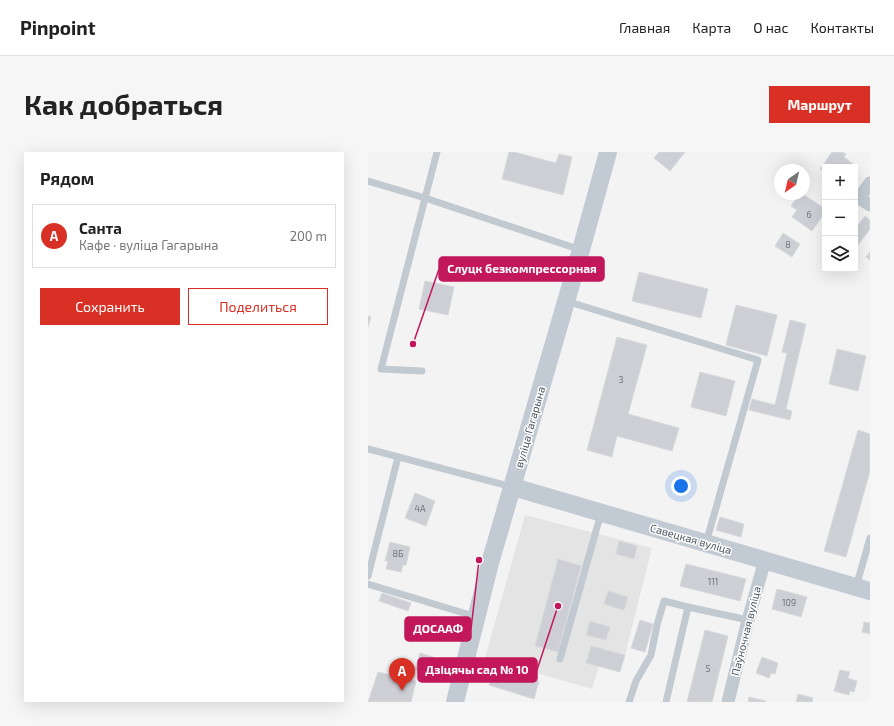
<!DOCTYPE html>
<html lang="ru">
<head>
<meta charset="utf-8">
<style>
	body { margin:0; font-family:"Exo 2",sans-serif; background:#f6f6f6; color:#222 }
	.controls { position:absolute; right:12px; top:12px; display:grid; overflow:hidden; border-radius:0px; box-shadow:0 4px 16px #0002 }
	.controls button { width:36px; height:36px; display:grid; place-items:center; padding:0; border:0; border-bottom:1px solid #e0e0e0; background:#fff; color:#222; font:20px sans-serif }
	.compass { position:absolute; left:406px; top:12px; width:36px; height:36px; border-radius:50%; background:#fff; box-shadow:0 4px 16px #0002; rotate:214deg }
	.you { position:absolute; left:313px; top:334px; width:14px; height:14px; margin:-10px; border:3px solid #fff; border-radius:50%; background:#1a73e8; box-shadow:0 0 0 6px #1a73e833 }
	.badge { display:grid; place-items:center; width:26px; height:26px; border-radius:50%; background:#d93025; color:#fff; font-size:13px; font-weight:700 }
	.pin { position:absolute; translate:-50% -33px; filter:drop-shadow(0 1px 2px #0008) }
	.pin::after { content:''; position:absolute; top:21px; width:14px; height:12px; background:inherit; clip-path:polygon(0 0,100% 0,50% 100%) }
	.list { margin:0; padding:0; list-style:none }
	h2 { display:flex; justify-content:space-between; align-items:center; height:52px; margin:0; padding:0 16px; font-size:17px }
	h2 small { font-size:13px; font-weight:400; color:#767676 }
	.list li { display:grid; grid-template-columns:26px 1fr auto; gap:12px; align-items:center; box-sizing:border-box; height:64px; margin:0 8px 8px; padding:0 8px; border:1px solid #e0e0e0; border-radius:0px }
	.list b { display:block; font-size:15px; white-space:nowrap }
	.list p { margin:0; font-size:13px; white-space:nowrap; color:#767676 }
	.list em { font-size:13px; font-style:normal; color:#767676 }
	.actions { display:flex; gap:8px; padding:12px 16px }
	.actions a { flex:1; padding:9px 0; border:1px solid #d93025; border-radius:0px; text-align:center; font-size:14px; color:#d93025 }
	.actions .main { background:#d93025; color:#fff }
	.icon { flex:none; width:22px; height:22px; fill:none; stroke:currentColor; stroke-width:2; stroke-linecap:round; stroke-linejoin:round }
	.map { position:relative; flex:none; width:502px; height:550px; overflow:hidden; border-radius:0px }
	header { display:flex; align-items:center; gap:24px; box-sizing:border-box; height:56px; padding:0 20px; background:#fff; border-bottom:1px solid #e0e0e0 }
	header strong { font-size:19px }
	nav { display:flex; gap:22px; margin-inline-start:auto; font-size:14px }
	.intro { display:flex; align-items:center; justify-content:space-between; box-sizing:border-box; height:96px; padding:0 24px }
	h1 { margin:0; font-size:28px }
	.button { padding:10px 18px; border-radius:0px; background:#d93025; color:#fff; font-size:14px; font-weight:700 }
	main { display:flex; gap:24px; padding:0 24px }
	aside { flex:1; background:#fff; border-radius:0px; box-shadow:0 4px 16px #0002 }
	.map>svg:first-child { display:block }
	.education { fill:#e5e4e4 }
	.building { fill:#cdcfd4; stroke:#d7d9dd }
	.lines { fill:none; stroke-linecap:round; stroke-linejoin:round }
	.lane { stroke:#c1cad0; stroke-width:7 }
	.street { stroke:#c1cad0; stroke-width:13 }
	.secondary { stroke:#c2cbd4; stroke-width:18 }
	.labels { text-anchor:middle; stroke-width:3; stroke-linejoin:round; paint-order:stroke }
	.number-label { font-size:9px; fill:#6c747c }
	.street-label { font-size:11px; fill:#4b565f; stroke:#fff }
	.leader { fill:none; stroke:#c2185b; stroke-width:1.5 }
	.callout-dot { fill:#c2185b; stroke:#fff; stroke-width:1.5 }
	.callout { fill:#c2185b; stroke:#c2185b; stroke-width:1.5 }
	.callout-label { font-size:12px; text-anchor:middle; font-weight:bold; fill:#fff }
</style>
</head>
<body>
<header>
<strong>Pinpoint</strong>
<nav><a>Главная</a><a>Карта</a><a>О нас</a><a>Контакты</a></nav>
</header>
<div class="intro"><h1>Как добраться</h1><a class="button">Маршрут</a></div>
<main>
<aside>
<h2>Рядом<small></small></h2>
<ul class="list">
<li><span class="badge">A</span><div><b>Санта</b><p>Кафе · вуліца Гагарына</p></div><em>200 m</em></li>
</ul>
<div class="actions"><a class="main">Сохранить</a><a>Поделиться</a></div>
</aside>
<div class="map">
<svg width="502" height="550" viewBox="0 0 502 550">
	<rect width="100%" height="100%" fill="#f4f3f3"/>
	<!-- education -->
	<polygon class="education" points="157,363 284,396 257,503 222,494 218,511 231,514 224,537 117,506"/>
	<!-- building -->
	<g class="building">
		<polygon points="141,0 146,0 188,11 191,2 204,5 195,43 134,27"/>
		<polygon points="291,0 317,0 302,19 286,6"/>
		<polygon points="464,0 474,0 478,2 476,5 486,13 484,15 457,15 457,21 452,17"/>
		<polygon points="431,42 435,42 457,57 457,60 444,79 424,65 429,58 423,54"/>
		<polygon points="497,64 502,68 502,77 487,97 487,77"/>
		<polygon points="415,81 432,92 424,105 407,94"/>
		<polygon points="502,100 502,108 498,105"/>
		<polygon points="271,120 340,137 333,166 264,149"/>
		<polygon points="57,129 86,135 80,163 51,157"/>
		<polygon points="368,153 409,163 399,204 358,193"/>
		<polygon points="0,164 3,165 0,175"/>
		<polygon points="422,168 438,172 418,257 424,259 422,268 381,258 384,247 407,253 419,201 414,200"/>
		<polygon points="249,185 279,193 260,262 311,276 304,299 249,284 244,305 219,298"/>
		<polygon points="469,197 498,204 490,239 461,232"/>
		<polygon points="332,220 367,229 358,264 323,255"/>
		<polygon points="490,278 502,282 502,319 478,405 456,399"/>
		<polygon points="47,341 67,349 58,374 37,366"/>
		<polygon points="352,365 376,372 373,385 348,378"/>
		<polygon points="251,389 269,394 266,407 248,402"/>
		<polygon points="22,390 42,395 38,413 35,413 33,420 18,417 20,409 17,409"/>
		<polygon points="190,407 213,414 190,500 167,494"/>
		<polygon points="318,412 378,427 372,449 312,434"/>
		<polygon points="409,437 439,445 433,465 404,457"/>
		<polygon points="240,439 260,445 256,458 236,452"/>
		<polygon points="14,441 43,451 40,459 11,449"/>
		<polygon points="272,468 285,472 277,500 263,496"/>
		<polygon points="222,469 242,475 238,488 218,483"/>
		<polygon points="496,470 502,471 502,470 502,482 494,480"/>
		<polygon points="337,478 360,484 344,550 319,550"/>
		<polygon points="223,494 257,503 252,520 218,511"/>
		<polygon points="52,501 65,505 60,522 47,518"/>
		<polygon points="394,505 410,511 407,522 403,521 401,526 388,521"/>
		<polygon points="127,515 171,529 166,547 121,533"/>
		<polygon points="472,518 482,520 480,526 489,529 486,540 482,539 481,543 466,539"/>
		<polygon points="10,520 48,529 43,550 0,550"/>
		<polygon points="430,542 445,546 444,550 428,550"/>
		<polygon points="381,545 398,549 397,550 380,550"/>
	</g>
	<g class="lines">
		<!-- lane -->
		<g class="lane">
			<polyline points="0,29 57,46 213,98"/>
			<polyline points="198,149 390,208 338,391"/>
			<polyline points="54,219 13,217 69,0"/>
			<polyline points="0,297 144,335"/>
			<polyline points="0,424 30,305"/>
			<polyline points="0,432 109,465"/>
			<polyline points="488,435 502,386"/>
			<polyline points="192,507 233,361"/>
			<polyline points="261,550 268,529 283,503 289,473 296,449 320,455"/>
			<polyline points="298,550 320,455 380,468"/>
		</g>
		<!-- street -->
		<g class="street">
			<polyline points="502,31 491,46 502,53"/>
			<polyline points="360,550 380,468 397,408"/>
		</g>
		<!-- secondary -->
		<g class="secondary">
			<polyline points="145,335 502,439"/>
			<polyline points="87,550 122,411 213,98 240,0"/>
		</g>
	</g>
	<g class="labels">
		<!-- number labels -->
		<g class="number-label">
			<text x="441" y="66">6</text>
			<text x="420" y="96">8</text>
			<text x="253" y="231">3</text>
			<text x="52" y="360">4А</text>
			<text x="30" y="405">8Б</text>
			<text x="345" y="433">111</text>
			<text x="421" y="454">109</text>
			<text x="340" y="520">5</text>
		</g>
		<!-- street labels -->
		<g class="street-label">
			<text transform="translate(162 275) rotate(-74)" y="4">вуліца Гагарына</text>
			<text transform="translate(323 387) rotate(16)" y="4">Савецкая вуліца</text>
			<text transform="translate(378 479) rotate(-76)" y="4">Паўночная вуліца</text>
		</g>
	</g>
	<!-- callouts -->
	<path class="leader" d="M45 192L71 117M111 408L103 477M190 454L169 518"/>
	<g class="callout-dot">
		<circle cx="45" cy="192" r="4"/>
		<circle cx="111" cy="408" r="4"/>
		<circle cx="190" cy="454" r="4"/>
	</g>
	<g class="callout">
		<rect x="71" y="105" width="165" height="24" rx="4"/>
		<rect x="37" y="465" width="66" height="24" rx="4"/>
		<rect x="50" y="506" width="119" height="24" rx="4"/>
	</g>
	<g class="callout-label">
		<text x="154" y="121">Слуцк безкомпрессорная</text>
		<text x="70" y="481">ДОСААФ</text>
		<text x="109" y="522">Дзіцячы сад № 10</text>
	</g>
</svg>
<div class="controls">
<button>+</button>
<button>−</button>
<button><svg class="icon" aria-label="layers" viewBox="0 0 24 24"><path d="M12 4l9 5-9 5-9-5zM3 14l9 5 9-5"/></svg></button>
</div>
<svg class="compass" viewBox="-18 -18 36 36"><path d="M0-13l5 13h-10z" fill="#e53935"/><path d="M0 13l5-13h-10z" fill="#767676"/></svg>
<div class="you"></div>
<div class="pin badge" style="left:34px;top:539px">A</div>
</div>
</main>
</body>
</html>
